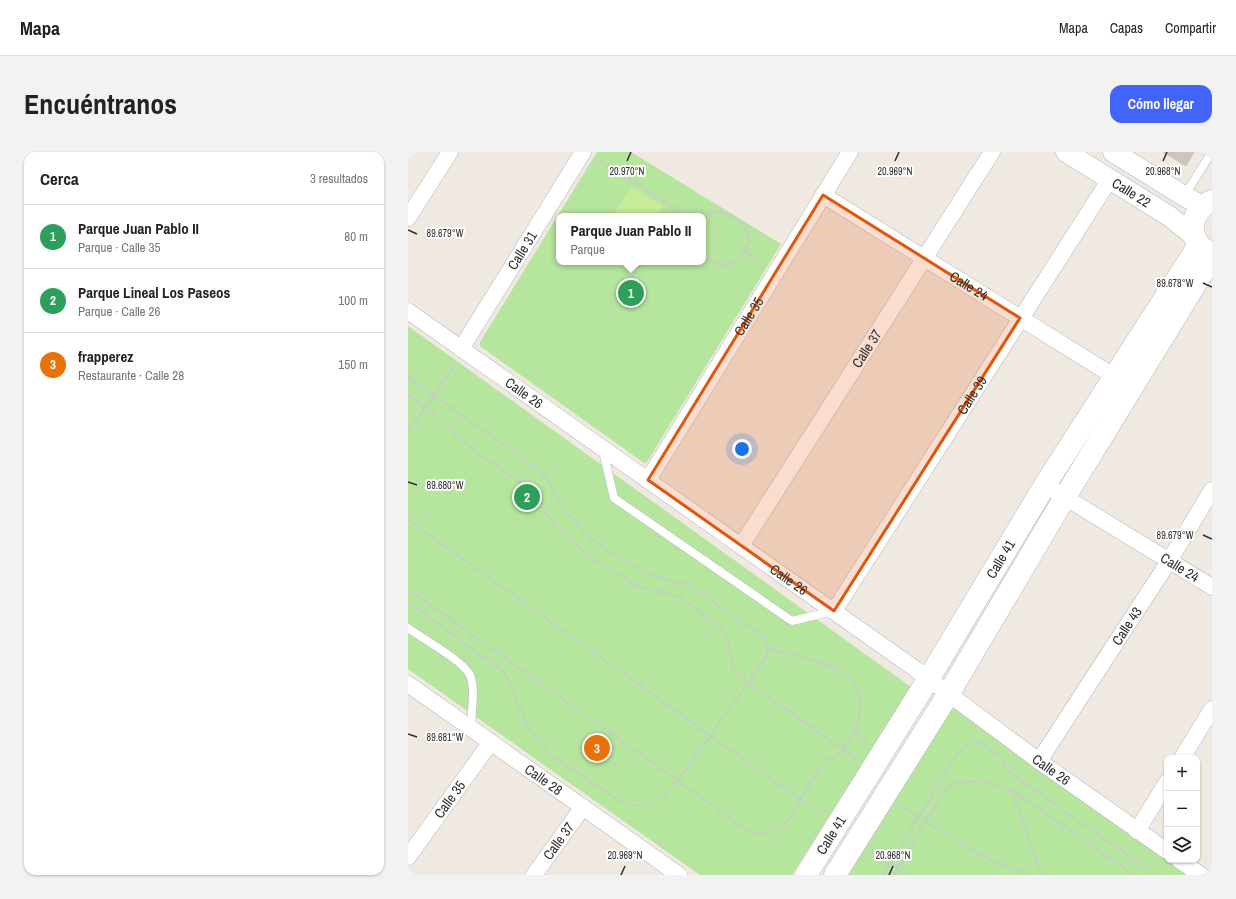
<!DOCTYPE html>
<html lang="es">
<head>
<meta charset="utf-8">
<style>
	body { margin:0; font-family:"Archivo Narrow",sans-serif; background:#f2f2f2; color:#222 }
	.controls { position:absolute; right:12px; bottom:12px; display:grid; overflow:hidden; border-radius:8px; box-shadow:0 1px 3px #0004 }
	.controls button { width:36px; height:36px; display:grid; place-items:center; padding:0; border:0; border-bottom:1px solid #e0e0e0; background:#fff; color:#222; font:20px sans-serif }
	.you { position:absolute; left:334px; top:297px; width:14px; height:14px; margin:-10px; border:3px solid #fff; border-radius:50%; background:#1a73e8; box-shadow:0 0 0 6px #1a73e833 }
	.badge { display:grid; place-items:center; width:26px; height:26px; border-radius:50%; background:#4264fb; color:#fff; font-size:13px; font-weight:700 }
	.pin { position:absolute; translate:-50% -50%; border:2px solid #fff; box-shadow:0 1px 4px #0006 }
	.popup { position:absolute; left:148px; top:61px; width:150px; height:52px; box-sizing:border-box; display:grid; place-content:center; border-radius:8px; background:#fff; filter:drop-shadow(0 1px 3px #0005); font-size:13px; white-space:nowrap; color:#767676 }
	.popup b { font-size:15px; color:#222 }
	.popup::after { content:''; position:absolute; left:50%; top:100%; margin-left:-8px; border:8px solid transparent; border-top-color:#fff }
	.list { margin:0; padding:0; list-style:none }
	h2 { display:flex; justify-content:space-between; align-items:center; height:52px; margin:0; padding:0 16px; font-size:17px }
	h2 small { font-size:13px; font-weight:400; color:#767676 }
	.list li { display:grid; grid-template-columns:26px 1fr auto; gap:12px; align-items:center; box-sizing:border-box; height:64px; padding:0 16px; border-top:1px solid #e0e0e0 }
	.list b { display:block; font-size:15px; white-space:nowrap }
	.list p { margin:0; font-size:13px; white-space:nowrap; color:#767676 }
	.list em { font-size:13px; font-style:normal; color:#767676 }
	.icon { flex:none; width:22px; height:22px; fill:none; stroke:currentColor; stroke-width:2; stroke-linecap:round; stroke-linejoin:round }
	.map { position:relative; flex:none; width:804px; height:723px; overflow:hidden; border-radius:12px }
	header { display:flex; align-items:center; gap:24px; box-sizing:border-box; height:56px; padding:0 20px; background:#fff; border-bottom:1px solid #e0e0e0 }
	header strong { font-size:19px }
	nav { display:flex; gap:22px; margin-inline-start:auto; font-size:14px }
	.intro { display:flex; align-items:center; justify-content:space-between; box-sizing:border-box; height:96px; padding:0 24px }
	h1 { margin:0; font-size:28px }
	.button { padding:10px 18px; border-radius:12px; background:#4264fb; color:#fff; font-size:14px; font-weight:700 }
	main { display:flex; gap:24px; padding:0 24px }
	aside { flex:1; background:#fff; border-radius:12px; box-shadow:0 1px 3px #0004 }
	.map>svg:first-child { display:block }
	.park { fill:#b6e59e; fill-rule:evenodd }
	.pitch { fill:#c9ec9a }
	.building { fill:#cbc7bf; stroke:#cbc5ba }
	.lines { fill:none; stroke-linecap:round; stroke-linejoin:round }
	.service-casing { stroke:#b4b7c1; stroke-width:9 }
	.minor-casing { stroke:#b4b7c1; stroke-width:17 }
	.tertiary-casing { stroke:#b4b7c1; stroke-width:21 }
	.secondary-casing { stroke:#b4b7c1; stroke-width:23 }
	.path { stroke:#c9c9c9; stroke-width:2.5; stroke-dasharray:3 2; stroke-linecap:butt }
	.service { stroke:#fff; stroke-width:8 }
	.minor { stroke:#fff; stroke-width:16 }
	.tertiary { stroke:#fff; stroke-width:20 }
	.secondary { stroke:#fff; stroke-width:22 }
	.marked { fill:#df570e; fill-opacity:0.2; stroke:#df570e; stroke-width:3; stroke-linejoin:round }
	.ticks { fill:none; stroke:#2e2e2e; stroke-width:1.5 }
	.labels { text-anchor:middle; stroke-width:4; stroke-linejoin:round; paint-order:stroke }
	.street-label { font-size:14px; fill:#2e2e2e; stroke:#fff }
	.ticks-label { font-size:10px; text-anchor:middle; fill:#2e2e2e; stroke:#fff; stroke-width:4; stroke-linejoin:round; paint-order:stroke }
</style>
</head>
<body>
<header>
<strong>Mapa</strong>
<nav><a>Mapa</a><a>Capas</a><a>Compartir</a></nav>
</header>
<div class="intro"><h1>Encuéntranos</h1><a class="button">Cómo llegar</a></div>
<main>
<aside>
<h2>Cerca<small>3 resultados</small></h2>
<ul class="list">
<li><span class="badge" style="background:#2e9e5b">1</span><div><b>Parque Juan Pablo II</b><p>Parque · Calle 35</p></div><em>80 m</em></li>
<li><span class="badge" style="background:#2e9e5b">2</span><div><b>Parque Lineal Los Paseos</b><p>Parque · Calle 26</p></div><em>100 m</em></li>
<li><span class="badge" style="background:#e8710a">3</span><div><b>frapperez</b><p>Restaurante · Calle 28</p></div><em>150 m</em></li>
</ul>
</aside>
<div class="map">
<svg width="804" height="723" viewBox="0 0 804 723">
	<rect width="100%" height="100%" fill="#efe9e1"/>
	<!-- park -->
	<g class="park">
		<path d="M189,0H223L373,92L239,310L236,311L72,194V190ZM151,64H295V110H151Z"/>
		<polygon points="0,174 503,535 384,723 292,723 0,517"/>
		<polygon points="547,557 759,708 781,723 438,723 537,559"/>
	</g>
	<!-- pitch -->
	<polygon class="pitch" points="223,35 255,54 249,64 205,64"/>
	<!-- building -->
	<polygon class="building" points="755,0 786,0 778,14"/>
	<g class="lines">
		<defs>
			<g id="service">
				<polyline points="776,44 804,0"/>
				<polyline points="195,299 206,346 384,469 425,459"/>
				<path d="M0,476C15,487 54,508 62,523C68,537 63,561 63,576"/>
			</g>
			<g id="minor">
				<path id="s1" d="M415,43L707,225"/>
				<polyline points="0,66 42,0"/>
				<path id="s2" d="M0,159L506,516L631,609L759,699"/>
				<path id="s3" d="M53,197L175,0"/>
				<path id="s4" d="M240,328L442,0"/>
				<path id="s5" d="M637,333L804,435"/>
				<path id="s6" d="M333,394L584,0"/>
				<path id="s7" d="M426,459L702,27"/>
				<path id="s8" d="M0,532L271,723"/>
				<polyline points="774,606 804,557"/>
				<path id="s9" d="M631,609L761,409L804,338"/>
				<polyline points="729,679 759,630"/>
				<path id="s10" d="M0,705L83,590"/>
				<polyline points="771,708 793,723"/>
				<path id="s11" d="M126,723L175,655"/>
			</g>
			<g id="tertiary">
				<path id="s12" d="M658,0L761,64L786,84"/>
				<polyline points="705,0 776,44 794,54"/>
			</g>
			<g id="secondary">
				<path d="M803,101C778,91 780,58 804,49"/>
				<path id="s13" d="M398,723L521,526L637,333L791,93"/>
				<polyline points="427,723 541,541 657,345 804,105"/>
			</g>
		</defs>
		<!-- service casing -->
		<use href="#service" class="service-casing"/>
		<!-- minor casing -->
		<use href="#minor" class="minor-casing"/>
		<!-- tertiary casing -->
		<use href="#tertiary" class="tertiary-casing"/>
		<!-- secondary casing -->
		<use href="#secondary" class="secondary-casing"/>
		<!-- path -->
		<g class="path">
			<polyline points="187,6 280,64"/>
			<polyline points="261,64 266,56"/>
			<polyline points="295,67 297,63 315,59 336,73 342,89 332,108 312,114 295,103"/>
			<polyline points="337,100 355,111"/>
			<polyline points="221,130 233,110"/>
			<path d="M0,225L130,317L142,332L154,356L176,380L196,396L239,422L266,430H279L325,465L354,483L360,495L359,504L270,629C249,652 236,662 206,645L142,603L119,573L96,520L0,450"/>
			<polyline points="0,243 17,255 52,287 70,301 120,336 148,376 188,409 228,433 273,446 315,477 320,488 326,521 450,608"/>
			<polyline points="0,280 48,212"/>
			<polyline points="0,368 415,664"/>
			<path d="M0,437L339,678C370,690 382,667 395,644C402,633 408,623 414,612C420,606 422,608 428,604C435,600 445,581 449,573"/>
			<path d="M360,495C383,505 444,511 451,541C454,555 448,568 451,584L460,592"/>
			<polyline points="603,638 634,723"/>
			<polyline points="492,653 570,702 607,718 623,723"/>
			<polyline points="463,698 497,723"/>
			<polyline points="475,723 548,604 554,596 560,592 570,591 577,593 594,605 599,617 605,623 748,723"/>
			<path d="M486,723L538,636C559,623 590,631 610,642L726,723"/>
		</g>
		<!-- service -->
		<use href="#service" class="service"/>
		<!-- minor -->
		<use href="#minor" class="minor"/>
		<!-- tertiary -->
		<use href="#tertiary" class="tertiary"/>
		<!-- secondary -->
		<use href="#secondary" class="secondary"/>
	</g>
	<!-- marked area -->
	<path class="marked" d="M415,43L612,166L426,459L240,328Z"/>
	<!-- ticks -->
	<path class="ticks" d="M219,9L223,0M487,9L491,0M755,9L759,0M0,78L9,82M795,131L804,135M0,330L9,333M795,383L804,387M0,582L9,585M213,723L217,714M481,723L485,714"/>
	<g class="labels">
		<!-- street labels -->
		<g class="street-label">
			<text dy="5" stroke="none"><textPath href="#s12" startOffset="77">Calle 22</textPath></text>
			<text dy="5" stroke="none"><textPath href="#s3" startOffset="116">Calle 31</textPath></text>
			<text dy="5" stroke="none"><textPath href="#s1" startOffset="172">Calle 24</textPath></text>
			<text dy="5" stroke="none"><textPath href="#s4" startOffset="192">Calle 35</textPath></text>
			<text dy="5" stroke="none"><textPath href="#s6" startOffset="234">Calle 37</textPath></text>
			<text dy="5" stroke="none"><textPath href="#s2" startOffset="142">Calle 26</textPath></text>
			<text dy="5" stroke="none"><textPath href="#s7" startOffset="256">Calle 39</textPath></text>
			<text dy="5" stroke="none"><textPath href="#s13" startOffset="371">Calle 41</textPath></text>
			<text dy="5" stroke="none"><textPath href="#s5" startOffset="158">Calle 24</textPath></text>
			<text dy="5" stroke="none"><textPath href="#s2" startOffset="466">Calle 26</textPath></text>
			<text dy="5" stroke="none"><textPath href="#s9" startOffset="161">Calle 43</textPath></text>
			<text dy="5" stroke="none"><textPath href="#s2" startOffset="790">Calle 26</textPath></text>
			<text dy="5" stroke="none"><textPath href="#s8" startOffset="166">Calle 28</textPath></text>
			<text dy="5" stroke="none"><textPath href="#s10" startOffset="71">Calle 35</textPath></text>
			<text dy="5" stroke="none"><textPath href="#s13" startOffset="47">Calle 41</textPath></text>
			<text dy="5" stroke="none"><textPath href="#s11" startOffset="42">Calle 37</textPath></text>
		</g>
	</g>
	<g class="ticks-label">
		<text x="219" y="23">20.970°N</text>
		<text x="487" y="23">20.969°N</text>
		<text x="755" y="23">20.968°N</text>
		<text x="37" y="85">89.679°W</text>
		<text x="767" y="135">89.678°W</text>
		<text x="37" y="337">89.680°W</text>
		<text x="767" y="387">89.679°W</text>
		<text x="37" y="589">89.681°W</text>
		<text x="217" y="707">20.969°N</text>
		<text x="485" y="707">20.968°N</text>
	</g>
</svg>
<div class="controls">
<button>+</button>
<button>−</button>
<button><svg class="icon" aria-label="layers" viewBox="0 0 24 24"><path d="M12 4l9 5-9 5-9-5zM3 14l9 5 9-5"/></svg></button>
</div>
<div class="you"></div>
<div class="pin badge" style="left:223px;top:141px;background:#2e9e5b">1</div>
<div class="popup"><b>Parque Juan Pablo II</b>Parque</div>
<div class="pin badge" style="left:119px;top:345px;background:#2e9e5b">2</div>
<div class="pin badge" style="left:189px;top:596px;background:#e8710a">3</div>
</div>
</main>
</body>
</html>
